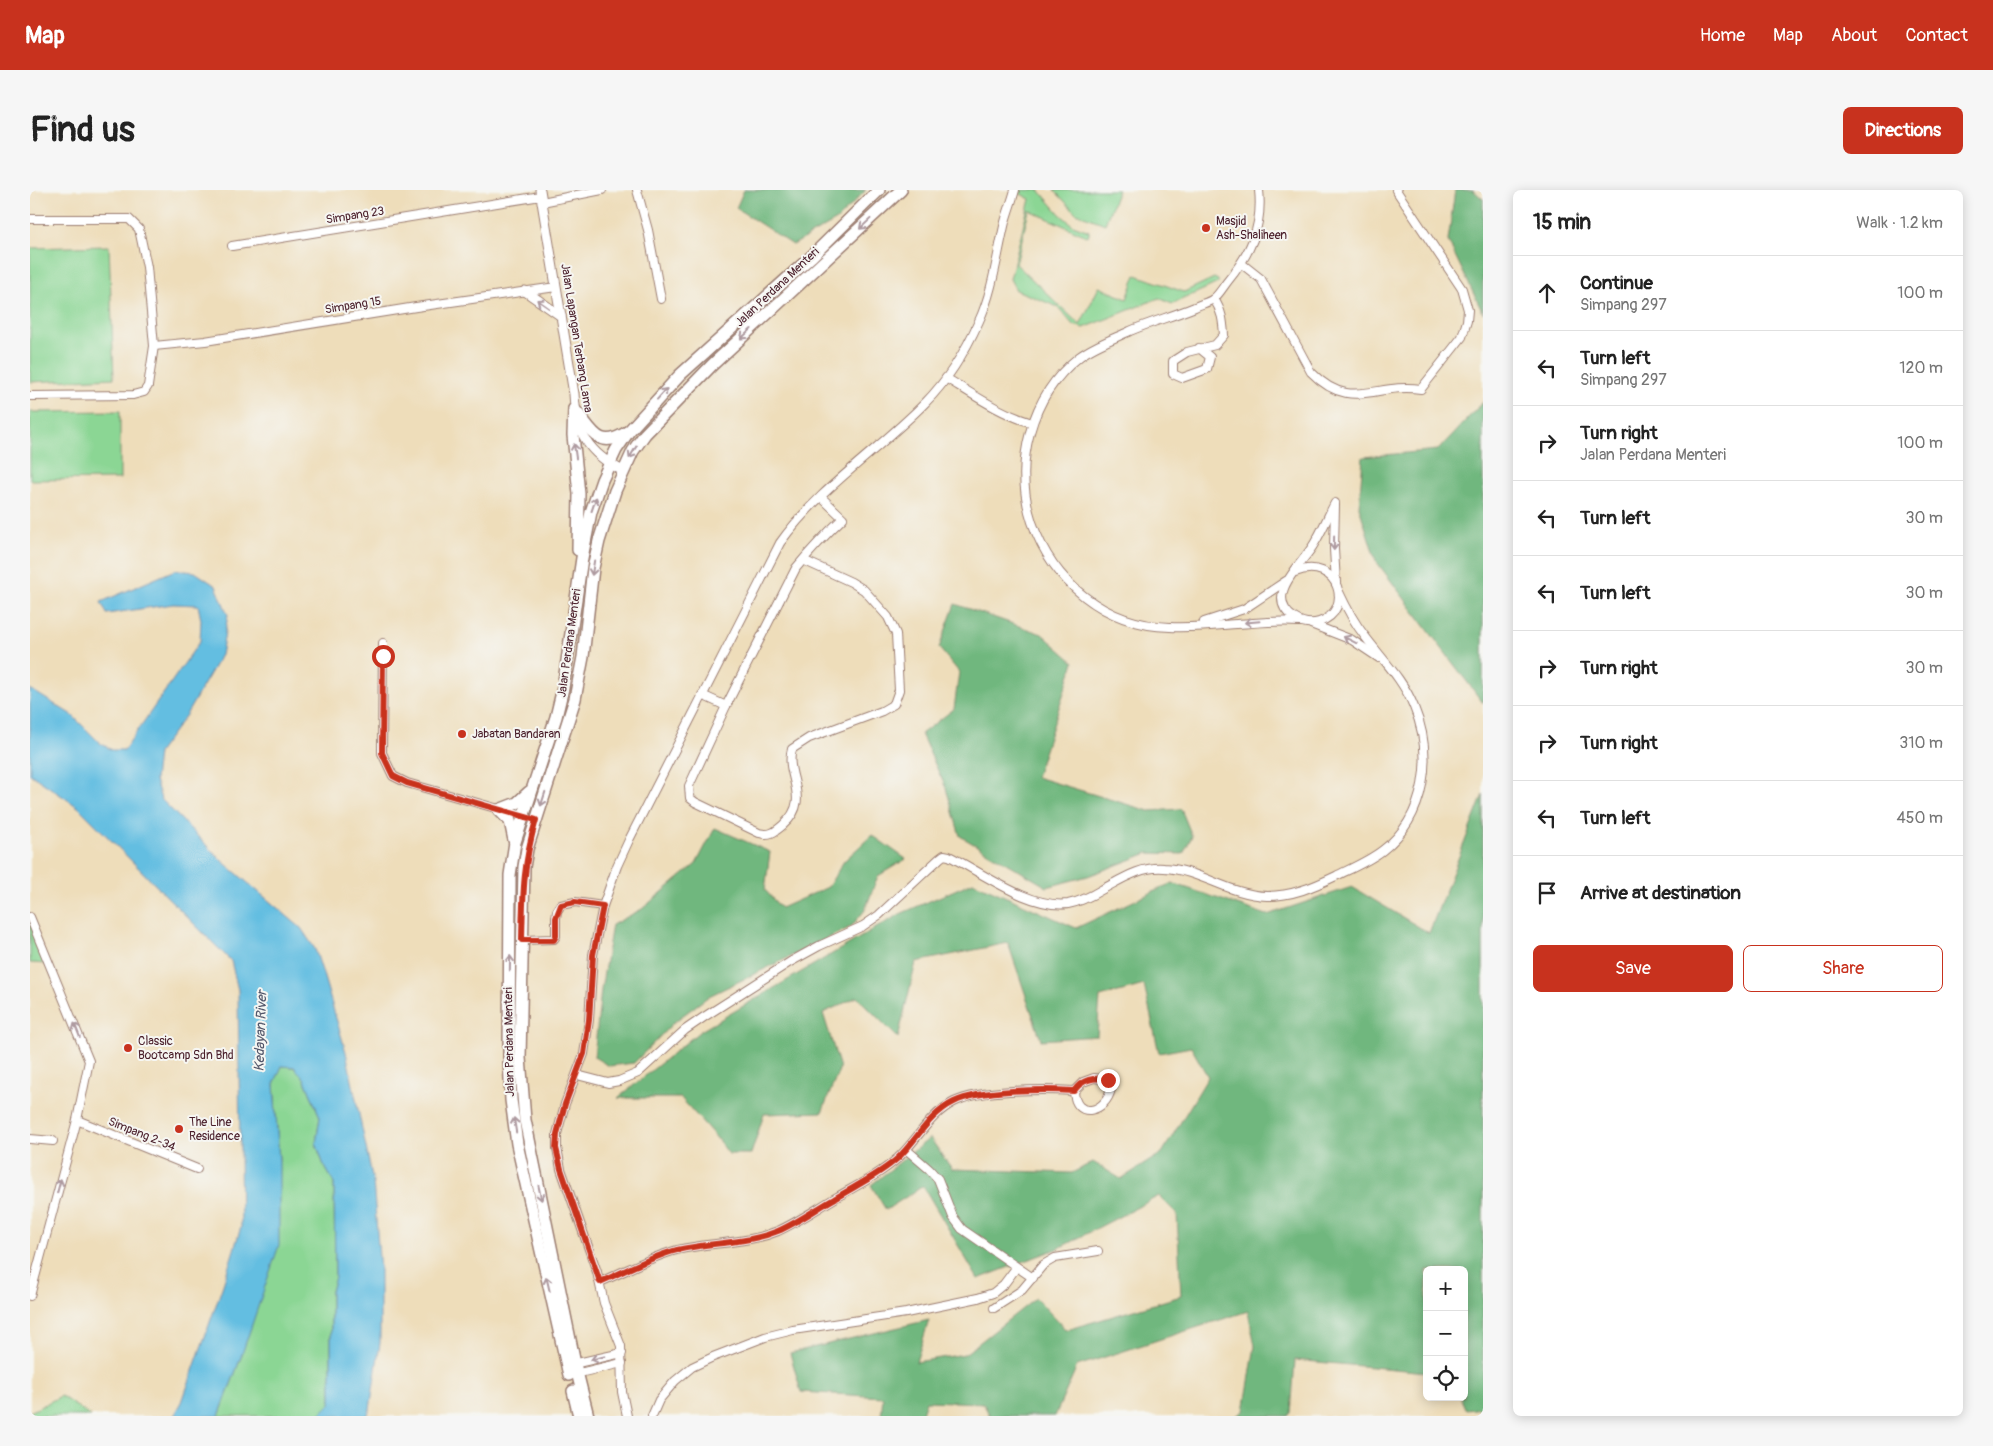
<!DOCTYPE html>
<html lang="en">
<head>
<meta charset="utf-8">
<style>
	body { margin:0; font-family:Pangolin,sans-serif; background:#f6f6f6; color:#222 }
	.controls { position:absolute; right:15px; bottom:15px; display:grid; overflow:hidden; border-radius:8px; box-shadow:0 2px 12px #0003 }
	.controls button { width:45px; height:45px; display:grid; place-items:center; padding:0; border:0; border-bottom:1px solid #e0e0e0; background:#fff; color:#222; font:25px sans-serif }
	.stop { position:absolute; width:15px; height:15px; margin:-11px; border:4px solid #c8321e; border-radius:50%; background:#fff }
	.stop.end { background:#c8321e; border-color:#fff; box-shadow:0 1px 5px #0008 }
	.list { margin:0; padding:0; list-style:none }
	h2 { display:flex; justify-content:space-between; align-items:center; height:65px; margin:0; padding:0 20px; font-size:21px }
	h2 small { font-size:16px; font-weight:400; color:#767676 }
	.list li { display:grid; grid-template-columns:32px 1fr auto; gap:15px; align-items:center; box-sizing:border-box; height:75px; padding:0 20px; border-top:1px solid #e0e0e0 }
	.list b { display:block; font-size:19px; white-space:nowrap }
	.list p { margin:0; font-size:16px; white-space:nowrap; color:#767676 }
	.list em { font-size:16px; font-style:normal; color:#767676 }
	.actions { display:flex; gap:10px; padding:15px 20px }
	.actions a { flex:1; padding:11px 0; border:1px solid #c8321e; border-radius:8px; text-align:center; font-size:18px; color:#c8321e }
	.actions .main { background:#c8321e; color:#fff }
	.icon { flex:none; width:28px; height:28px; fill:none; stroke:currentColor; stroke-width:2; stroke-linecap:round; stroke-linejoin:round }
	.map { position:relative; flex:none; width:1453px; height:1226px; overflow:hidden; border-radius:8px }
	header { display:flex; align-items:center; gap:30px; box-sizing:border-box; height:70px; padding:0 25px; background:#c8321e; color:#fff }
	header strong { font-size:24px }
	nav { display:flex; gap:28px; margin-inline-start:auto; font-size:18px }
	.intro { display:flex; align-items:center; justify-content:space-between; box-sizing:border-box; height:120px; padding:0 30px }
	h1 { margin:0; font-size:35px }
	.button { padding:12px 22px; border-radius:8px; background:#c8321e; color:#fff; font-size:18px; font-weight:700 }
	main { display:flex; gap:30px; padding:0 30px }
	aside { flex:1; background:#fff; border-radius:8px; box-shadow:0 2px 12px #0003 }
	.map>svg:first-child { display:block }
	.green { fill:#8bd694; stroke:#6a7a60 }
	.forest { fill:#70b77e; stroke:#5d6b54 }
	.water { fill:#64bee1; stroke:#576e86 }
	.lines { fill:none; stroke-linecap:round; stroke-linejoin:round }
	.minor-casing { stroke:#9c7e72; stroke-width:10 }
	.tertiary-casing { stroke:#9c7e72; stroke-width:11 }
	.primary-casing { stroke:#9c7e72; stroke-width:14 }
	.minor { stroke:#fff; stroke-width:8 }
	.tertiary { stroke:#fff; stroke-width:9 }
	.primary { stroke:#fff; stroke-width:11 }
	.oneway { stroke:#ae9aa0 }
	.route { stroke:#c8321e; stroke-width:6 }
	.poi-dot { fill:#c8321e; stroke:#f6f6f2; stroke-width:2 }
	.labels { text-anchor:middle; stroke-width:4; stroke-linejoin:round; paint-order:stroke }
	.street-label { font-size:12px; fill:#4a1f2b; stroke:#f6f6f2 }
	.poi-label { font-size:12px; fill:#4a1f2b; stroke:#f6f6f2; text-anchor:start }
	.water-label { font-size:14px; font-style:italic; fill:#53576b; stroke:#f6f6f2 }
</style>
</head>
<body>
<header>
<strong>Map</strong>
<nav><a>Home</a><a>Map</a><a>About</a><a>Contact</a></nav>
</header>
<div class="intro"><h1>Find us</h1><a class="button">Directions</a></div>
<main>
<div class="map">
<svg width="1453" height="1226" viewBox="0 0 1453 1226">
	<rect width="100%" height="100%" fill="#f6f6f2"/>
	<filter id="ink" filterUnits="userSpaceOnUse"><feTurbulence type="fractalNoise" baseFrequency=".02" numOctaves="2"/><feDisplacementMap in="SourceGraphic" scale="10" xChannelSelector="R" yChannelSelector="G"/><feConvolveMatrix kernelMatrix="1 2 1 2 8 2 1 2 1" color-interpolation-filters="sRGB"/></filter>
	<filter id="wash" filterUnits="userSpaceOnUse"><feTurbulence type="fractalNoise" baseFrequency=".0096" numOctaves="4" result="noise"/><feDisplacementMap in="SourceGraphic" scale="20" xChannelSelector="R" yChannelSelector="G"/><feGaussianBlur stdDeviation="1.12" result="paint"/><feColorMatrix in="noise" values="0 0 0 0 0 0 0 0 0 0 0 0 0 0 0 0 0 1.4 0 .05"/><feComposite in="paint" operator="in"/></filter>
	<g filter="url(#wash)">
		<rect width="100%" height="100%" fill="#eeddba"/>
		<!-- green -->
		<g class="green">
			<polygon points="988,0 1009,0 1030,24 1043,35 1059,41 1059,45 1056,46 999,20 986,74 1050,135 1069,97 1097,109 1106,85 1154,102 1184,88 1188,90 1188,93 1142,114 1129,108 1054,138 1043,135 1028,117 986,100 980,89 1000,9 987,2"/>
			<polygon points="1024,0 1088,0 1075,34 1046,23"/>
			<polygon points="79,56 84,188 0,192 0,58"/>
			<polygon points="90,221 90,289 0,290 0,222"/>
			<polygon points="0,731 17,774 0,773"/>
			<polygon points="252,876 263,877 274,888 290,927 286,953 293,973 304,993 305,1088 301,1101 301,1214 288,1226 189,1226 211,1167 249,970 244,893"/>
			<polygon points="31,1206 61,1226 0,1226 0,1222"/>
		</g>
		<!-- forest -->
		<g class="forest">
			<polygon points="714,0 836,0 807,30 763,55 706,18"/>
			<polygon points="1425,0 1443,0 1453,9 1453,123 1418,51"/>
			<polygon points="1453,212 1453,513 1346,371 1329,317 1333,267 1408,260"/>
			<polygon points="925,414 1012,444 1044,472 1006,587 1119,621 1151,619 1162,646 1153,664 1118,663 1058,686 1017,697 930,646 916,598 891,544 924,519 929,482 909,458"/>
			<polygon points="1453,605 1453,1218 1436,1220 1430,1207 1434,1207 1434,1080 1397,1080 1397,1182 1265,1170 1261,1223 1258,1226 1206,1226 1214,1221 1225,1156 1218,1121 1047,1176 1025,1226 960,1226 953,1213 896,1211 891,1226 851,1226 853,1207 771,1202 760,1163 899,1130 886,1172 935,1164 1006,1108 1036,1140 1151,1106 1147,1024 1129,1006 1029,1058 948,1089 893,996 856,1020 841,995 900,948 922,979 1042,983 1063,972 1091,989 1132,963 1178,887 1161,857 1129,863 1114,795 1070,807 1067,846 1011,850 978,753 886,772 868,848 827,807 793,823 810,878 792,922 734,924 721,964 699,964 685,946 651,908 588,908 669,842 870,724 943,692 1046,738 1142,693 1237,725 1322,697 1399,743"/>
			<polygon points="685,638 740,662 735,700 751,718 798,697 814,671 842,645 876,669 848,686 835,720 821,737 679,806 644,832 604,873 579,876 564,867 571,800 582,735 612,719 666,674"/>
		</g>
		<!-- water -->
		<polygon class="water" points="145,380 165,382 186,396 198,425 191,465 156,525 128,563 125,590 131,609 191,670 271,738 285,759 293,784 316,862 343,991 350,1080 350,1153 340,1219 337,1226 288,1226 301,1213 301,1101 305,1087 304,993 293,973 286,953 290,927 274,888 264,877 252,876 244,894 249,970 249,1055 211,1167 189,1226 144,1226 152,1212 193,1095 211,1037 208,800 201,771 48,617 0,584 0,499 42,525 70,553 82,560 94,560 170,451 171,430 168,415 143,414 77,424 71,412"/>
	</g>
	<g filter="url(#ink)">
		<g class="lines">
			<defs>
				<g id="minor">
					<polyline points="607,0 618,40 631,109"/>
					<path d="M1229,0C1233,37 1220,64 1197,92C1193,97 1188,106 1183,109C1178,113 1170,114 1165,117C1143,126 1121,132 1100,141C1083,149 1063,156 1049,167C1000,206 983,274 1002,332C1023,392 1074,435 1140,437C1183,439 1227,429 1270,432"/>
					<polyline points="512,12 572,0"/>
					<polyline points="0,29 99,29 109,39 117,77 124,156 118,196 114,202 103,205 0,206"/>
					<polyline points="202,56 511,6"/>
					<path d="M1212,74L1231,89L1281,182C1321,223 1345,192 1391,199L1432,147L1437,131L1438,120L1432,99L1366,0"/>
					<polyline points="124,156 175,151 386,117 526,97"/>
					<path d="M1169,158L1180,167L1177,179L1152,188L1143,184V171L1157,162L1185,155L1194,145C1193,131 1192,121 1184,109"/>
					<path d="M916,188C944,205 971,224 1002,233"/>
					<polyline points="1305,315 1304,359 1306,393"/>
					<path d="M773,370L821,392L834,400L858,427L866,444L869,500L864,514L852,521L779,548L762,559C754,586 783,609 753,635C745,642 740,646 729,643L665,612L660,608L659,596L696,516L766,378C781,360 796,344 813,328L791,307"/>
					<path d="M1265,382C1309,365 1325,421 1289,432C1280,435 1272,433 1264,428C1232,406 1273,374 1284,354C1292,341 1298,326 1305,313"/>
					<polyline points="1174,432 1214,419 1256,391"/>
					<polyline points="1281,434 1322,450 1349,468"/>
					<polyline points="353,453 352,563 363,586 377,593 497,627"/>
					<polyline points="672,505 696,516"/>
					<polyline points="0,727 59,871 47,930 0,1106"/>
					<polyline points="492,750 524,749 526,746 526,728 527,721 531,715 545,712 573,716"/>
					<path d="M547,885L578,893L589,891L608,883L655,840L674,827L760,772L789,756L833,736L849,725L910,668L914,665L919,666C953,683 1000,719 1038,714C1050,712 1063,705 1073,699C1092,689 1111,676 1134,678C1171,680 1199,705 1237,706C1262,706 1283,697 1306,686C1322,678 1339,671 1353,660C1396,627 1404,565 1384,517C1373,489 1351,468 1334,445C1323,431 1316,417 1309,402"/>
					<path d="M1064,888L1078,890L1081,899C1076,923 1045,930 1044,901L1053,892Z"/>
					<polyline points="47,930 167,979"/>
					<polyline points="0,949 23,951"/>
					<polyline points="877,960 899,979 908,989 923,1027 932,1039 1003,1088"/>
					<path d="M570,1092C596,1081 620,1067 647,1060C681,1052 716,1054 748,1041C768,1032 788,1018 807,1007C828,995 850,984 868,968C887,950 900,924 924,912C950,899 1015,899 1044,901"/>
					<polyline points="964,1118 992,1100 1013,1075 1025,1068 1068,1061"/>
					<polyline points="543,1174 592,1163"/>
					<polyline points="545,1184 592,1173"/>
					<path d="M597,1226L592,1202L591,1156L574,1113L567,1082L531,979L527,958V944L535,914L554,864L559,830L563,765L573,716L587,676L599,650L750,353C789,298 848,261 895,213C917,191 936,160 949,131C963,101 967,65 975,32C978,21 982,11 985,0"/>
					<polyline points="622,1226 629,1210 645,1191 662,1177 683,1167 735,1147 763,1140 876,1123 948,1108 963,1103 974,1094 986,1078"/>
				</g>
				<g id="tertiary">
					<path d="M510,0L544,204C546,243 558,263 593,281"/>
					<polyline points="495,101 531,126"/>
				</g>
				<g id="primary">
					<polyline points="544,219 543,245 549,304 548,360"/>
					<path d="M544,219C562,238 567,262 597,242"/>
					<polyline points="469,620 487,613 499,602"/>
					<polyline points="469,620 480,631 484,650"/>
					<polyline points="539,1185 487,954 481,910 479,869 480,685 485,652 526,527 533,498 552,368 561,322 572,290 586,260 599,241 650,185 781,67 849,0"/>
					<polyline points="543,1201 549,1226"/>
					<polyline points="558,1226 545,1174 495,930 490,868 494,677 497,659 545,509 553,467 563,378 569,351 585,301 603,261 615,244 682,175 871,0"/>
				</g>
			</defs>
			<!-- minor casing -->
			<use href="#minor" class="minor-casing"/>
			<!-- tertiary casing -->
			<use href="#tertiary" class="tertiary-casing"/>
			<!-- primary casing -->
			<use href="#primary" class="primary-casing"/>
			<!-- minor -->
			<use href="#minor" class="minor"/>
			<!-- tertiary -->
			<use href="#tertiary" class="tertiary"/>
			<!-- primary -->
			<use href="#primary" class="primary"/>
		</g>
		<!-- one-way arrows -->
		<defs><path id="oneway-shaft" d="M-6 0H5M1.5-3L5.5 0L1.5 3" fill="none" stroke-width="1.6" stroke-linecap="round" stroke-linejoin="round" transform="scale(1.25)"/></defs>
		<g class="oneway">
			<use href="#oneway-shaft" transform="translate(835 34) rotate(137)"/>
			<use href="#oneway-shaft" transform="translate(513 114) rotate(-145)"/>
			<use href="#oneway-shaft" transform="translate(716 144) rotate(138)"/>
			<use href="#oneway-shaft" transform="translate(632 204) rotate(-48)"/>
			<use href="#oneway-shaft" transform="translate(545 261) rotate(-98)"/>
			<use href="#oneway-shaft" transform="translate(603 262) rotate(121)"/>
			<use href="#oneway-shaft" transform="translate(564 314) rotate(-71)"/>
			<use href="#oneway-shaft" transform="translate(1304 353) rotate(91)"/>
			<use href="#oneway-shaft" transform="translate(563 378) rotate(99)"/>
			<use href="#oneway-shaft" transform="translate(1222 432) rotate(175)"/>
			<use href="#oneway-shaft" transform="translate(1320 450) rotate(-153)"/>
			<use href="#oneway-shaft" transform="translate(513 609) rotate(108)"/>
			<use href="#oneway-shaft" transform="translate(480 773) rotate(-89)"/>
			<use href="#oneway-shaft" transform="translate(47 840) rotate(-112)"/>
			<use href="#oneway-shaft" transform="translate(485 935) rotate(-99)"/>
			<use href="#oneway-shaft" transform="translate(29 996) rotate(-75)"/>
			<use href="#oneway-shaft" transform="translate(510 1003) rotate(78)"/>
			<use href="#oneway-shaft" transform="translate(518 1094) rotate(-103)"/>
			<use href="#oneway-shaft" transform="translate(568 1168) rotate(167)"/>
		</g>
	</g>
	<g class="lines" filter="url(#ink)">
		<!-- route -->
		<path class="route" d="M353,466L352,563L363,586L377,593L506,630C493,674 493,705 492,750H524L526,746V728L531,715L545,712L573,716L563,765L559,830L554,864L535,914L527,944L526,958L531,979L570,1092C596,1081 620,1067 647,1060C681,1052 716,1054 748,1041C767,1033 786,1019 804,1009C825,996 849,985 868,968C887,950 899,924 924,912C950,899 1015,899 1044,901C1051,890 1065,886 1078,890"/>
	</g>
	<!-- markers -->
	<g class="poi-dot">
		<circle cx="1176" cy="38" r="5"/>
		<circle cx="432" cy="544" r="5"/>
		<circle cx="98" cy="858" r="5"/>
		<circle cx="149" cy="939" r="5"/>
	</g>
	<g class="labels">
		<!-- street labels -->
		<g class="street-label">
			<text transform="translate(325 25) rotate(-9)" y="4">Simpang 23</text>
			<text transform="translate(747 97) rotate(-43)" y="4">Jalan Perdana Menteri</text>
			<text transform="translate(323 115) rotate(-9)" y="4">Simpang 15</text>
			<text transform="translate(547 148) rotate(81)" y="4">Jalan Lapangan Terbang Lama</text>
			<text transform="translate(539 453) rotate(-82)" y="4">Jalan Perdana Menteri</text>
			<text transform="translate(479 852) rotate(-91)" y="4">Jalan Perdana Menteri</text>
			<text transform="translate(112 944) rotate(22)" y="4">Simpang 2-34</text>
		</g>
		<!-- poi labels -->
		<g class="poi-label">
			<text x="1186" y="35">Masjid<tspan x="1186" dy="14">Ash-Shaliheen</tspan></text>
			<text x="442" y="548">Jabatan Bandaran</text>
			<text x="108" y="855">Classic<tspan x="108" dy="14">Bootcamp Sdn Bhd</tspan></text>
			<text x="159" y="936">The Line<tspan x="159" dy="14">Residence</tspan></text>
		</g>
		<!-- water labels -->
		<g class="water-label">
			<text transform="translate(230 841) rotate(-88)" y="5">Kedayan River</text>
		</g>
	</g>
</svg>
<div class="controls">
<button>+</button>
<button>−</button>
<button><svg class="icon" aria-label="locate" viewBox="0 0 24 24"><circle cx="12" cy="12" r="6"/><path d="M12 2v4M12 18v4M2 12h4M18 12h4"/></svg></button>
</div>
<div class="stop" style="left:353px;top:466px"></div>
<div class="stop end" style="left:1078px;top:890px"></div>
</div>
<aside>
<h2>15 min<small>Walk · 1.2 km</small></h2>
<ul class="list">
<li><svg class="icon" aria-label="ahead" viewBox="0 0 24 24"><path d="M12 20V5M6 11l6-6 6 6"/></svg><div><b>Continue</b><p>Simpang 297</p></div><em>100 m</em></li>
<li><svg class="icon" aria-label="left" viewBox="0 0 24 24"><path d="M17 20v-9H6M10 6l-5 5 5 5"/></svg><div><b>Turn left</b><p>Simpang 297</p></div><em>120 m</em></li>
<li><svg class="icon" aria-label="right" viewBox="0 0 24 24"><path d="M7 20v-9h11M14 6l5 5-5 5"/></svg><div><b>Turn right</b><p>Jalan Perdana Menteri</p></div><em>100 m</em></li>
<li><svg class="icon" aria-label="left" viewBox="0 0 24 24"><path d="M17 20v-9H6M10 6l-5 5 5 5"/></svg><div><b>Turn left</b></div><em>30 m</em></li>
<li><svg class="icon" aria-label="left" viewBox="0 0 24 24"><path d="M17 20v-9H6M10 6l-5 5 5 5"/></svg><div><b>Turn left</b></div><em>30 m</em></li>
<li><svg class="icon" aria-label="right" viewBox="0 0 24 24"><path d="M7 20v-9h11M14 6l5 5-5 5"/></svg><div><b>Turn right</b></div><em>30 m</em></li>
<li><svg class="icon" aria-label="right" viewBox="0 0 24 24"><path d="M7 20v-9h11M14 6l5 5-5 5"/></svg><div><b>Turn right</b></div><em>310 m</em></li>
<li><svg class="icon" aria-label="left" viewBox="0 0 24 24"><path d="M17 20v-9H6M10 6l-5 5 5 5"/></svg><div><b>Turn left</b></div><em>450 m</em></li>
<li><svg class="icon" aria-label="arrive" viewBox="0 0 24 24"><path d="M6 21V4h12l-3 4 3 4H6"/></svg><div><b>Arrive at destination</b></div></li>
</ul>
<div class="actions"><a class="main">Save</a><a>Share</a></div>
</aside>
</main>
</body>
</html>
